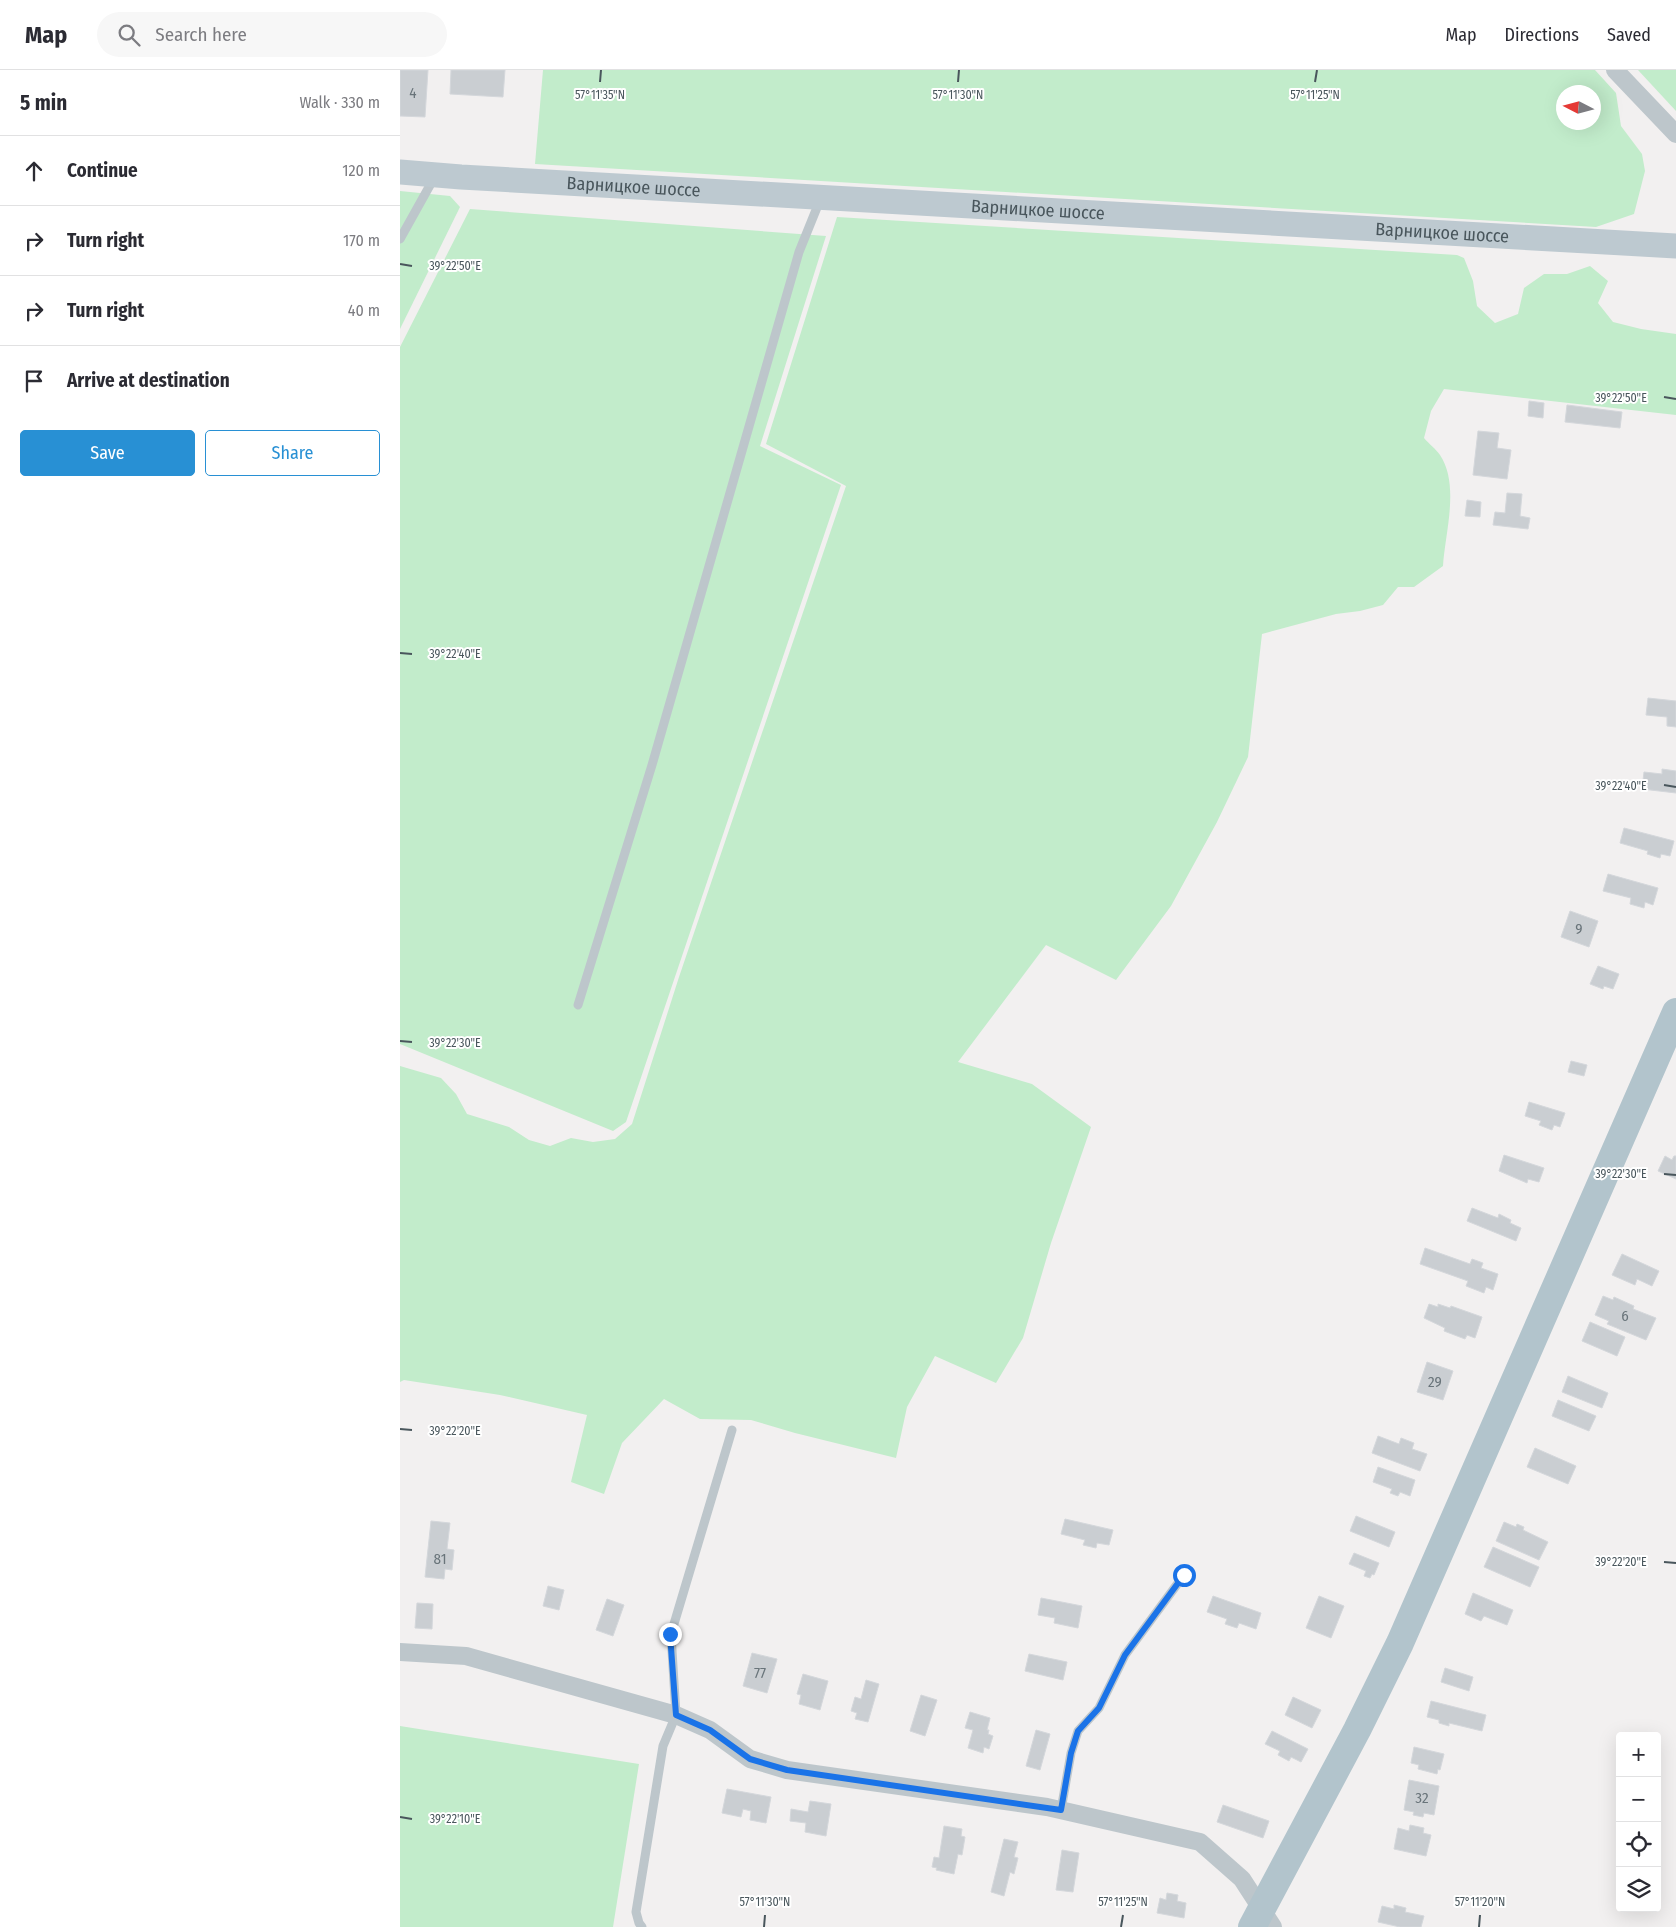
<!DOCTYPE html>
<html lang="en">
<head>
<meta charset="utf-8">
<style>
	body { margin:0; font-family:"Fira Sans Condensed",sans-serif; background:#f7f7f7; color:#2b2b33 }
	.controls { position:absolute; right:15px; bottom:15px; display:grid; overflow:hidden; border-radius:5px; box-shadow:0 5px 20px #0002 }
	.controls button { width:45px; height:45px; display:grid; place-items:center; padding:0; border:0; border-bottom:1px solid #e1e1e2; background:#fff; color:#2b2b33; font:25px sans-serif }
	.compass { position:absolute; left:1156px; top:15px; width:45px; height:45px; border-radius:50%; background:#fff; box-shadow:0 5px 20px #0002; rotate:276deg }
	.stop { position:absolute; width:15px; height:15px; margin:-11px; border:4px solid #1a73e8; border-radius:50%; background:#fff }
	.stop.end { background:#1a73e8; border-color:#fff; box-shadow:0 1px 5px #0008 }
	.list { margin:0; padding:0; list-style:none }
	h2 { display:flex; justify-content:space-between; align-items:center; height:65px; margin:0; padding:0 20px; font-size:21px }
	h2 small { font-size:16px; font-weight:400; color:#7c7c81 }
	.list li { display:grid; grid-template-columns:32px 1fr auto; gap:15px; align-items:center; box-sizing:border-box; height:70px; padding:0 20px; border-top:1px solid #e1e1e2 }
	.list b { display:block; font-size:19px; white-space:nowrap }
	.list em { font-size:16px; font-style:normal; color:#7c7c81 }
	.actions { display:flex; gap:10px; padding:15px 20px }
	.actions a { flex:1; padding:11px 0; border:1px solid #2890d4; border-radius:5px; text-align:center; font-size:18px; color:#2890d4 }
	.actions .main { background:#2890d4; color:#fff }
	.icon { flex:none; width:28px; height:28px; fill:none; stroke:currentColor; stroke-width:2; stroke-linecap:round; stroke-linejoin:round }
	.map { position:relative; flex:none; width:1276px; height:1857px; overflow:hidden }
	header { display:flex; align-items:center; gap:30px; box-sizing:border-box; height:70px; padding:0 25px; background:#fff; border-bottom:1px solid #e1e1e2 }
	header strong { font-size:24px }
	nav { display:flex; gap:28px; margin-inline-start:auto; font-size:18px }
	.search { width:350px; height:45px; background:#f7f7f7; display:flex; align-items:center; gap:12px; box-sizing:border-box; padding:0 18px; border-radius:28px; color:#7c7c81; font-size:19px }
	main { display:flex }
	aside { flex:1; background:#fff }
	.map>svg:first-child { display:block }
	.green { fill:#c2eccb; fill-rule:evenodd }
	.building { fill:#caced2; stroke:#d4d7db }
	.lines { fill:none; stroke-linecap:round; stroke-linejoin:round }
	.lane { stroke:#bdc6cb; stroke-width:9 }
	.street { stroke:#bdc6cb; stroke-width:18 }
	.secondary { stroke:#bdc9d0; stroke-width:25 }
	.primary { stroke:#b2c4cc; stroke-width:28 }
	.route { stroke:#1a73e8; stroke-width:6 }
	.ticks { fill:none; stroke:#49565c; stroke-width:2 }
	.labels { text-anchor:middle; stroke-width:4; stroke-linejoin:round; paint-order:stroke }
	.number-label { font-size:15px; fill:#69747a }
	.street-label { font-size:18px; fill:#49565c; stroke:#fff }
	.ticks-label { font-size:12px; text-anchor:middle; fill:#49565c; stroke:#fff; stroke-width:4; stroke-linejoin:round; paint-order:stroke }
</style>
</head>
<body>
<header>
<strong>Map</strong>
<div class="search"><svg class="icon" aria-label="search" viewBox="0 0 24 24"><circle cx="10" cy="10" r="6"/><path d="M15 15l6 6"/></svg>Search here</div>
<nav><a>Map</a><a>Directions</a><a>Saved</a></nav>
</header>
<main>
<aside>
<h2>5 min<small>Walk · 330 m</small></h2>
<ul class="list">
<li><svg class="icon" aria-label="ahead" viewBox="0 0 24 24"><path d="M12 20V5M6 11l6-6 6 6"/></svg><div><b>Continue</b></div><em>120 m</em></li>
<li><svg class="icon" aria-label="right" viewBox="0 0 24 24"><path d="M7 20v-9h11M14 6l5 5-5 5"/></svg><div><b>Turn right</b></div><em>170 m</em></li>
<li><svg class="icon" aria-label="right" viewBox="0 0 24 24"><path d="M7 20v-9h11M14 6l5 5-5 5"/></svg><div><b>Turn right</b></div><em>40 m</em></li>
<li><svg class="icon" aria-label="arrive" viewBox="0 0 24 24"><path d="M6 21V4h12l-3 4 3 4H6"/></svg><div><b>Arrive at destination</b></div></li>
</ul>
<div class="actions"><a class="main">Save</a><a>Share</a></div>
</aside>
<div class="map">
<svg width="1276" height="1857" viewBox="0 0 1276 1857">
	<rect width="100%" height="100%" fill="#f2f0f0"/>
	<!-- green -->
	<g class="green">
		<path d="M143,0H1195L1216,23L1221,56L1242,84L1245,101L1234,144L1196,157L135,94ZM1164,22H1194V52H1164Z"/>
		<polygon points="1238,0 1276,0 1276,41"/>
		<polygon points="0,121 50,126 60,137 0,259"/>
		<polygon points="70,139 426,166 360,376 441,415 226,1052 213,1061 0,974 0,277"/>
		<path d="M437,147L1057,185L1064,188L1073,211L1077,236L1095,253L1118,244L1124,218L1144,204H1167L1190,196L1208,211L1198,233L1213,252L1241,259L1276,264V345L1044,319L1031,341L1024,368C1029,374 1036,379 1040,385C1060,415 1045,463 1043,496L1014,517H998L983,535L960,541L936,544L862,564L848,687L817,752L771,836L716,910L646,875L558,992L632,1014L691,1057L651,1173L623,1268L596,1313L535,1286L507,1337L496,1388L395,1363L351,1350L300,1349L264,1329L222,1373L204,1424L171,1412L187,1345L100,1325L4,1310L0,1312V996L41,1008L56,1024L67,1044L109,1057L129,1070L150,1076L171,1068L193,1072L215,1069L232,1054L279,907L446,416L366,374Z"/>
		<polygon points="0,1656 239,1694 213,1857 0,1857"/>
	</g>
	<!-- building -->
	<g class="building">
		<polygon points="0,0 28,0 25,47 0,46"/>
		<polygon points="51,0 105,0 103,27 50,24"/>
		<polygon points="1129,331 1144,333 1143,348 1128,346"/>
		<polygon points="1167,335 1222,342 1220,358 1165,352"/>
		<polygon points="1078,361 1099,363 1097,378 1111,380 1107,409 1073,405"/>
		<polygon points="1107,423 1122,424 1120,446 1130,448 1128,459 1093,455 1095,442 1105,443"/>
		<polygon points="1067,430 1081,432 1080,447 1065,446"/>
		<polygon points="1248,628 1276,631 1276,657 1267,656 1267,647 1246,645"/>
		<polygon points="1262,699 1276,701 1276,723 1242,719 1244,702 1262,704"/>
		<polygon points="1224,758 1274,771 1270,786 1261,784 1260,788 1247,784 1248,781 1220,773"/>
		<polygon points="1208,804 1258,818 1253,835 1245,832 1244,838 1230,834 1231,828 1203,821"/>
		<polygon points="1170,841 1198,851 1189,877 1161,867"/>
		<polygon points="1198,896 1219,904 1213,919 1204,916 1203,919 1190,914"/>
		<polygon points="1171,991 1187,995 1184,1006 1168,1002"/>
		<polygon points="1129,1032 1165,1043 1160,1057 1154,1055 1152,1060 1139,1055 1141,1051 1125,1046"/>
		<polygon points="1104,1085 1144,1098 1139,1112 1128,1109 1127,1113 1099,1101"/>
		<polygon points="1265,1086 1272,1090 1274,1086 1276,1086 1276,1109 1258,1101"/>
		<polygon points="1072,1138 1098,1148 1099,1144 1111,1150 1110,1153 1121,1158 1116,1171 1067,1151"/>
		<polygon points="1025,1178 1070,1194 1072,1189 1083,1193 1081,1198 1098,1204 1093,1220 1086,1217 1084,1223 1066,1216 1068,1211 1020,1194"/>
		<polygon points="1222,1184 1259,1201 1252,1216 1237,1209 1235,1215 1212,1205"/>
		<polygon points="1203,1226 1213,1230 1214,1227 1234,1236 1233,1239 1256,1248 1246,1270 1207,1254 1209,1251 1195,1245"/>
		<polygon points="1029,1234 1038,1237 1038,1234 1050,1238 1051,1236 1082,1247 1075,1268 1067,1265 1065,1269 1044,1261 1045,1258 1024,1248"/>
		<polygon points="1190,1252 1225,1267 1217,1286 1182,1271"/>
		<polygon points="1027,1292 1053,1301 1043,1330 1017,1322"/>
		<polygon points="1168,1306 1208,1323 1202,1338 1162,1322"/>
		<polygon points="1158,1330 1196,1346 1189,1361 1152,1346"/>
		<polygon points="978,1366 999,1374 1001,1368 1014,1373 1012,1379 1027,1384 1020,1401 972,1383"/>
		<polygon points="1135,1378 1176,1396 1168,1414 1127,1397"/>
		<polygon points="978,1397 1015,1410 1010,1426 1000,1422 998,1426 990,1423 992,1419 973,1412"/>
		<polygon points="956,1446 995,1462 989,1477 950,1461"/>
		<polygon points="665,1449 713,1460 709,1475 697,1473 696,1478 683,1475 685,1470 661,1464"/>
		<polygon points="31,1451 50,1453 47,1479 54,1480 52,1500 45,1499 44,1509 25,1507"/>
		<polygon points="1104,1452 1116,1457 1117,1454 1124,1457 1123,1460 1148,1472 1139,1490 1096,1471"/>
		<polygon points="1093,1477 1139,1497 1130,1517 1084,1497"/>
		<polygon points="954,1483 979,1493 974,1505 972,1504 970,1508 964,1506 966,1501 949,1494"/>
		<polygon points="148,1516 164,1520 159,1540 143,1536"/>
		<polygon points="1073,1523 1113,1540 1107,1555 1084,1546 1081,1551 1065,1544"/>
		<polygon points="813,1526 861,1543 856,1559 839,1553 837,1558 825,1554 827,1549 807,1542"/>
		<polygon points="919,1526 944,1536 931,1568 906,1558"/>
		<polygon points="641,1528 682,1536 678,1558 654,1553 655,1548 638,1545"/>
		<polygon points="207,1529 224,1535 213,1566 196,1560"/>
		<polygon points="17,1533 33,1534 32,1559 15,1558"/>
		<polygon points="352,1583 377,1589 367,1623 343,1616"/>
		<polygon points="629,1584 667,1592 663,1610 625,1601"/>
		<polygon points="1045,1598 1073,1607 1069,1621 1041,1612"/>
		<polygon points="403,1604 428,1611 420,1640 399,1634 401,1625 397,1624"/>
		<polygon points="466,1610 479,1614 468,1652 455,1649 457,1643 451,1641 455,1627 461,1629"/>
		<polygon points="521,1625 537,1630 525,1666 510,1661"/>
		<polygon points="893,1627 921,1640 912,1658 885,1645"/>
		<polygon points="1031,1631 1086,1645 1082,1661 1049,1653 1049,1656 1039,1653 1039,1650 1027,1647"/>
		<polygon points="570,1642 590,1648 587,1660 589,1660 588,1664 593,1666 589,1679 584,1677 583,1683 568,1678 573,1660 565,1658"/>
		<polygon points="636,1660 650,1664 640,1700 626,1696"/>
		<polygon points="872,1661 908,1679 901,1692 891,1687 889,1691 878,1685 880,1681 865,1674"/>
		<polygon points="1014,1677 1044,1684 1040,1700 1038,1699 1037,1704 1018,1699 1019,1695 1011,1693"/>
		<polygon points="1009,1710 1039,1716 1034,1745 1024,1743 1023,1747 1013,1745 1014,1742 1004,1740"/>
		<polygon points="327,1719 371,1727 366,1753 350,1750 351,1741 343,1739 341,1747 322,1743"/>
		<polygon points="410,1731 431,1734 426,1766 405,1762 406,1753 390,1751 391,1739 408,1742"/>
		<polygon points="823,1735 869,1751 863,1768 817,1752"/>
		<polygon points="1010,1755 1024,1758 1023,1763 1031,1765 1026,1786 994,1779 998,1758 1009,1761"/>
		<polygon points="544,1756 562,1759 561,1766 565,1767 562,1785 558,1784 554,1804 536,1800 537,1798 532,1797 534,1787 539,1788"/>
		<polygon points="604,1769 618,1772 614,1787 618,1788 614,1804 610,1802 604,1826 591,1822"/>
		<polygon points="662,1780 679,1783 673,1822 656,1820"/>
		<polygon points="767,1823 778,1825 777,1831 786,1833 784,1848 757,1843 760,1828 766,1830"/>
		<polygon points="994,1835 1006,1838 1005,1842 1024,1846 1021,1857 1000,1857 978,1852 982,1836 994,1839"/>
	</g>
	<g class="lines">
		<!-- lane -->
		<g class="lane">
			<polyline points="0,169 34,108"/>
			<polyline points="178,935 252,695 399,182 420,130"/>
			<polyline points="661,1740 671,1683 678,1661 699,1638 725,1585 784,1505"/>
			<polyline points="242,1857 239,1853 236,1842 263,1676 276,1645 271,1564 332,1360"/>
		</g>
		<!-- street -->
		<g class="street">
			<polyline points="1215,0 1276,64"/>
			<polyline points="0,1582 66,1586 276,1645 310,1660 350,1689 387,1700 647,1737 800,1772 842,1809 873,1857"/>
		</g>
		<!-- secondary -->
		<path class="secondary" id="s1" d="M0,102L61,107L1276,176"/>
		<!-- primary -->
		<polyline class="primary" points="852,1857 957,1660 1000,1573 1276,942"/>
	</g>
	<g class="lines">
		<!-- route -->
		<polyline class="route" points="270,1564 276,1645 310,1660 350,1689 387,1700 661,1740 671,1683 678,1661 699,1638 725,1585 784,1505"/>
	</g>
	<!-- ticks -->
	<path class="ticks" d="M200,12L201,0M558,12L559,0M915,12L917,0M0,194L12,196M1264,327L1276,329M0,583L12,584M1264,715L1276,717M0,971L12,972M1264,1104L1276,1105M0,1359L12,1360M1264,1492L1276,1493M0,1747L12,1749M364,1857L365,1845M721,1857L723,1845M1079,1857L1080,1845"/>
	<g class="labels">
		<!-- number labels -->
		<g class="number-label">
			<text x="13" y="28">4</text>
			<text x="1179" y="864">9</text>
			<text x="1225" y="1251">6</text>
			<text x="1035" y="1317">29</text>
			<text x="40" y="1494">81</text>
			<text x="360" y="1608">77</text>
			<text x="1022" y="1733">32</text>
		</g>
		<!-- street labels -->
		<g class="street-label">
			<text dy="6" stroke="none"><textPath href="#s1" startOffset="234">Варницкое шоссе</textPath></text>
			<text dy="6" stroke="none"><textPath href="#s1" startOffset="639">Варницкое шоссе</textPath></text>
			<text dy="6" stroke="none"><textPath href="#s1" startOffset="1044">Варницкое шоссе</textPath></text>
		</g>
	</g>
	<g class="ticks-label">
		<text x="200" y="29">57°11'35"N</text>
		<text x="558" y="29">57°11'30"N</text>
		<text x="915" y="29">57°11'25"N</text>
		<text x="55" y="200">39°22'50"E</text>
		<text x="1221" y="332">39°22'50"E</text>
		<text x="55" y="588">39°22'40"E</text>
		<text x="1221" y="720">39°22'40"E</text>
		<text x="55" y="977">39°22'30"E</text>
		<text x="1221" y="1108">39°22'30"E</text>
		<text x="55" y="1365">39°22'20"E</text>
		<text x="1221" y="1496">39°22'20"E</text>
		<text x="55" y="1753">39°22'10"E</text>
		<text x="365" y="1836">57°11'30"N</text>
		<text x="723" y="1836">57°11'25"N</text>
		<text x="1080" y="1836">57°11'20"N</text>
	</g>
</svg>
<div class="controls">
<button>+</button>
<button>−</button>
<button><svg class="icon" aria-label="locate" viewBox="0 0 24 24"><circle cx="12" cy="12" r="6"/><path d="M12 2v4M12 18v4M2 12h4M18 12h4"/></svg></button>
<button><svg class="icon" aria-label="layers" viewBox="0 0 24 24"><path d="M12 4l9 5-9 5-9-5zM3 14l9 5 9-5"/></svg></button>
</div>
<svg class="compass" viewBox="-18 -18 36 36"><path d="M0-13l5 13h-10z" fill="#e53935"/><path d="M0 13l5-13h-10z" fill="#7c7c81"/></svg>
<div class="stop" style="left:784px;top:1505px"></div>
<div class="stop end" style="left:270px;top:1564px"></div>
</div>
</main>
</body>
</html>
